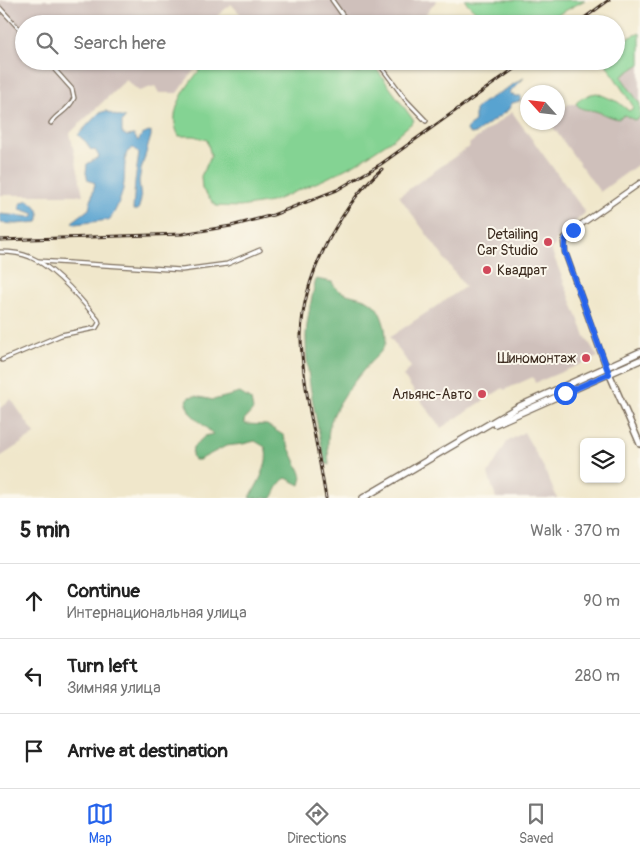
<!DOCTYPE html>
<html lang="en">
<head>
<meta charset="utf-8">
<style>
	body { margin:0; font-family:Pangolin,sans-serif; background:#f6f6f6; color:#222 }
	.controls { position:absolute; right:15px; bottom:15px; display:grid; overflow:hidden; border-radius:8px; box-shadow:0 1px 4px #0004 }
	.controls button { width:45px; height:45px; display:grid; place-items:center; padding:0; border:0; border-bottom:1px solid #e0e0e0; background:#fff; color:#222; font:25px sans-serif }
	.compass { position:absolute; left:520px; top:85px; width:45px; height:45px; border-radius:50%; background:#fff; box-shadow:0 1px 4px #0004; rotate:297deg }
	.stop { position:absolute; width:15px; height:15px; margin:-11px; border:4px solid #2563eb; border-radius:50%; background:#fff }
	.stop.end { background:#2563eb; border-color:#fff; box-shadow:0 1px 5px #0008 }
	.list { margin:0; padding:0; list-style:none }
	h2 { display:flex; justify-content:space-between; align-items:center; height:65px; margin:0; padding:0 20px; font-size:21px }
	h2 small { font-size:16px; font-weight:400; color:#767676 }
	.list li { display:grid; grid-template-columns:32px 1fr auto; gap:15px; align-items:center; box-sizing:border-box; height:75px; padding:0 20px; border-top:1px solid #e0e0e0 }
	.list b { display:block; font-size:19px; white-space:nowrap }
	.list p { margin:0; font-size:16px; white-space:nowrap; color:#767676 }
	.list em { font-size:16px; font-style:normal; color:#767676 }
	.icon { flex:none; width:28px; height:28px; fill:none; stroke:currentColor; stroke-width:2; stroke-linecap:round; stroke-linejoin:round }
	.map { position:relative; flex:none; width:640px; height:498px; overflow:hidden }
	.search { position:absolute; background:#fff; box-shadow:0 1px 4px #0004; left:15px; right:15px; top:15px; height:55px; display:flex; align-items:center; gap:12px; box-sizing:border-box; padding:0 18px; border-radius:28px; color:#767676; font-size:19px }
	.sheet { height:290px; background:#fff }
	nav { display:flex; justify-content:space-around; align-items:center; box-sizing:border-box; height:70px; border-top:1px solid #e0e0e0; background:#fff; font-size:14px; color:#767676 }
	nav a { display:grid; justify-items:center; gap:2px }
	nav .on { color:#2563eb }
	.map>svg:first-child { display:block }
	.industrial { fill:#cfc0bb }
	.green { fill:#84d393; stroke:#607e58 }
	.forest { fill:#6bb57d; stroke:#53704e }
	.water { fill:#58a3d0; stroke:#4a6677 }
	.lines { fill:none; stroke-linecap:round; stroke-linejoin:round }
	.minor-casing { stroke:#7a6c5b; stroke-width:5.5 }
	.tertiary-casing { stroke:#7a6c5b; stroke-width:7 }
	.secondary-casing { stroke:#7a6c5b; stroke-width:8 }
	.primary-casing { stroke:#7a6c5b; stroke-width:8 }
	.minor { stroke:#fff; stroke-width:3 }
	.tertiary { stroke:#fff; stroke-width:4.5 }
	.secondary { stroke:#fff; stroke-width:5 }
	.primary { stroke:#fff; stroke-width:5.5 }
	.rail-casing { stroke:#3b2a1e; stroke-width:3 }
	.rail { stroke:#fbf7ec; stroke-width:1; stroke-dasharray:4; stroke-linecap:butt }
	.route { stroke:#2563eb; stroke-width:6 }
	.poi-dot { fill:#d1495b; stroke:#fbf7ec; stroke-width:2 }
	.labels { text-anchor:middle; stroke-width:4; stroke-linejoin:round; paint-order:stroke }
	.poi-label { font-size:14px; fill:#3b2a1e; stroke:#fbf7ec; text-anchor:end }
</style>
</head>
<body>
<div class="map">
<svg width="640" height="498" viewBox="0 0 640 498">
	<rect width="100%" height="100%" fill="#fbf7ec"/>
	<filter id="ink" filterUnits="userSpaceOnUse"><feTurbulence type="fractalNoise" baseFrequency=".02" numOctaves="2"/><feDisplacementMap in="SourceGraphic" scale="10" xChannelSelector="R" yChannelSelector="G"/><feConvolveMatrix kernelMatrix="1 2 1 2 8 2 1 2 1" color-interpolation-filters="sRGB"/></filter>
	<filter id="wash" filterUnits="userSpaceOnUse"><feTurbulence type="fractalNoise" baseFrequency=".0096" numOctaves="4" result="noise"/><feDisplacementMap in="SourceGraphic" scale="20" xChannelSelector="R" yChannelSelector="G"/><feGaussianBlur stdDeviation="1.12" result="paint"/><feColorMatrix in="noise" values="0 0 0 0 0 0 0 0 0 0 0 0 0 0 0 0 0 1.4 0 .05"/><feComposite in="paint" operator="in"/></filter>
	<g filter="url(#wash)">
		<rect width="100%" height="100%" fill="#f0e7cb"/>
		<!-- industrial -->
		<g class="industrial">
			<polygon points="0,0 437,0 418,24 250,24 231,4 217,16 218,24 24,24 24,61 201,61 177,93 159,93 155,86 139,91 126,80 70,133 83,195 0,195"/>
			<polygon points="640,64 640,104 622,78 622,76"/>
			<polygon points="569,104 576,104 584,110 594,111 618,119 625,115 634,120 640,118 640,163 600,192 550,123 558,122 558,113"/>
			<polygon points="512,112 583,209 585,213 556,239 555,245 551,249 585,336 598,357 535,383 533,377 504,390 503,388 441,428 403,376 411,367 390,337 465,287 399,196 470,146 469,144"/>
			<polygon points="11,399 35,434 0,457 0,408"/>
			<polygon points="524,432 544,468 557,498 496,498 488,474 507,442"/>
		</g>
		<!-- green -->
		<g class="green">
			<polygon points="464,0 585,0 550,19 510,24 481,17"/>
			<path d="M640,33V64L622,76V78L640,104V118L634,120L625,115L618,119C610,117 602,113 595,111C587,109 582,111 576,104L578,100L591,94L597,93L618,102L629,111L632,109L633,106L604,61H616V43Z"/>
			<path d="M207,61H325L340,71L359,72L375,67L414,121L393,139L355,164L325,179L271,202L240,207L216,206L202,189L201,176L211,156L207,140L194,136H179C164,110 192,80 207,61Z"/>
		</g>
		<!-- forest -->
		<g class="forest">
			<path d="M316,279L332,282C342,303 372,288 382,318C385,326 387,336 385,344C382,353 374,358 368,365C355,380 341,398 333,416C326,431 328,449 329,465L325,463C318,424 305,376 306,336C307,317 312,298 316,279Z"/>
			<path d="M240,393L251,400L253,410L244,420L245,424L267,425L283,435L300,471L302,477L300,485L286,478C278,482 277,491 272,498H249C257,486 271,462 265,447L255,441L243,444L226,446L199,460H194L192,455L193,447L205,436L213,434L190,413L186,403L189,397L195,396L213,400Z"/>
		</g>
		<!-- water -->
		<g class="water">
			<polygon points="524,78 509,93 515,96 521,96 520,101 512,103 508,110 476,133 471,134 467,131 468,127 475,122 475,110 482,103"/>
			<path d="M106,111L114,115L125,118L122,122V133L127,136L134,135L138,141L142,135L151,131V136L141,170L139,181L141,200L138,210H133L135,181L139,153L133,148L127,152C124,162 125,173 124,183C123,194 116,212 109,220L75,224L72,222L89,209L95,183L88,180L86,173L87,164L99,157L96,151L90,149L86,142L78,135L99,113Z"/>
			<path d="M27,200C36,204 42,212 38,222L16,224L0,223V214L32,217L35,214L20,209V204Z"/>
		</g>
	</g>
	<g filter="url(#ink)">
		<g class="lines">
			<defs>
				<g id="minor">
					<polyline points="332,0 349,24"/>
					<polyline points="0,8 24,34"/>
					<path d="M47,61L72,89L74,98C68,112 57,113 51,123"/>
					<polyline points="377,61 406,100 426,121"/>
					<path d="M0,252C10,252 21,253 30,257C54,267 82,300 98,320L99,323L96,328L61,335L2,360"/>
					<polyline points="39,261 182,270 227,264 260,250"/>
				</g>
				<polyline id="tertiary" points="606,367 565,252 564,242 565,238 573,230 640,183"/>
				<polyline id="secondary" points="609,373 640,444"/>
				<g id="primary">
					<polyline points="495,424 640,360"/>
					<polyline points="363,498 518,407 640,352"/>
				</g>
			</defs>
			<!-- minor casing -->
			<use href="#minor" class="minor-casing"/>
			<!-- tertiary casing -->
			<use href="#tertiary" class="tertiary-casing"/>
			<!-- secondary casing -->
			<use href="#secondary" class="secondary-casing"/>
			<!-- primary casing -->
			<use href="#primary" class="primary-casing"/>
			<!-- minor -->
			<use href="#minor" class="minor"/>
			<!-- tertiary -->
			<use href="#tertiary" class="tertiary"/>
			<!-- secondary -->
			<use href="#secondary" class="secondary"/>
			<!-- primary -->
			<use href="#primary" class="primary"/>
			<defs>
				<g id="rail">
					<polyline points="576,24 609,0"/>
					<polyline points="0,240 182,234 231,226 273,215 337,190 381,164 525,61"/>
					<path d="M326,498C321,469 316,440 310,412C306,387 301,361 301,336C302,296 317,258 337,225C350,204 363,185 382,169"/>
				</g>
			</defs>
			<!-- rail casing -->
			<use href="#rail" class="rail-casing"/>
			<!-- rail -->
			<use href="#rail" class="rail"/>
		</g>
	</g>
	<g class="lines" filter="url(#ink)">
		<!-- route -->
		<path class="route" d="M565,393L609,374L565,252C564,241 565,237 573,230"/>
	</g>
	<!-- markers -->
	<g class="poi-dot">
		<circle cx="548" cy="242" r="5"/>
		<circle cx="487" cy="270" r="5"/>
		<circle cx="586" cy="358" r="5"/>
		<circle cx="482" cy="394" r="5"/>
	</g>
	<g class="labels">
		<!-- poi labels -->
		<g class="poi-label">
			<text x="538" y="239">Detailing<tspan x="538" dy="16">Car Studio</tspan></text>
			<text x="497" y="275" text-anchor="start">Квадрат</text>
			<text x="576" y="363">Шиномонтаж</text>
			<text x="472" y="399">Альянс-Авто</text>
		</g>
	</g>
</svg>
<div class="controls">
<button><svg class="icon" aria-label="layers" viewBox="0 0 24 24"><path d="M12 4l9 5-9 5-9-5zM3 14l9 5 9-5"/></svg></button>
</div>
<svg class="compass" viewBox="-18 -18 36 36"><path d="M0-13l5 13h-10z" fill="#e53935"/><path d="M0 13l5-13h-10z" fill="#767676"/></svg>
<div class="stop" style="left:565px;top:393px"></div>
<div class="stop end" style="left:573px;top:230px"></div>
<div class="search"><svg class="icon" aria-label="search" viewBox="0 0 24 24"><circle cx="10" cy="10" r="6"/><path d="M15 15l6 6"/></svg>Search here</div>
</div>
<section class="sheet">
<h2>5 min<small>Walk · 370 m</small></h2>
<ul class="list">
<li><svg class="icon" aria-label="ahead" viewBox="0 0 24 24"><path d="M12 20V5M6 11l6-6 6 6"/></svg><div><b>Continue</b><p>Интернациональная улица</p></div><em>90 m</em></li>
<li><svg class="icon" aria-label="left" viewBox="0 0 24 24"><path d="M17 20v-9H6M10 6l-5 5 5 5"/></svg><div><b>Turn left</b><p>Зимняя улица</p></div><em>280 m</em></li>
<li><svg class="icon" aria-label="arrive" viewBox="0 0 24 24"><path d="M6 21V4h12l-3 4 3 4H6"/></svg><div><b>Arrive at destination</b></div></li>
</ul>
</section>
<nav>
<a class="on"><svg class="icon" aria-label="map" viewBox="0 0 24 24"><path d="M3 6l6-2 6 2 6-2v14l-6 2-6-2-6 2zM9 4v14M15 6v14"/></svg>Map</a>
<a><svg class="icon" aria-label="directions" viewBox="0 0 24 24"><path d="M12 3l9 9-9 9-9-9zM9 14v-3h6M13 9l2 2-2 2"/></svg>Directions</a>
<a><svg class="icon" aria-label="saved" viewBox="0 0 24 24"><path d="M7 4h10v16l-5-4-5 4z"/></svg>Saved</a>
</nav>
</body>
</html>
